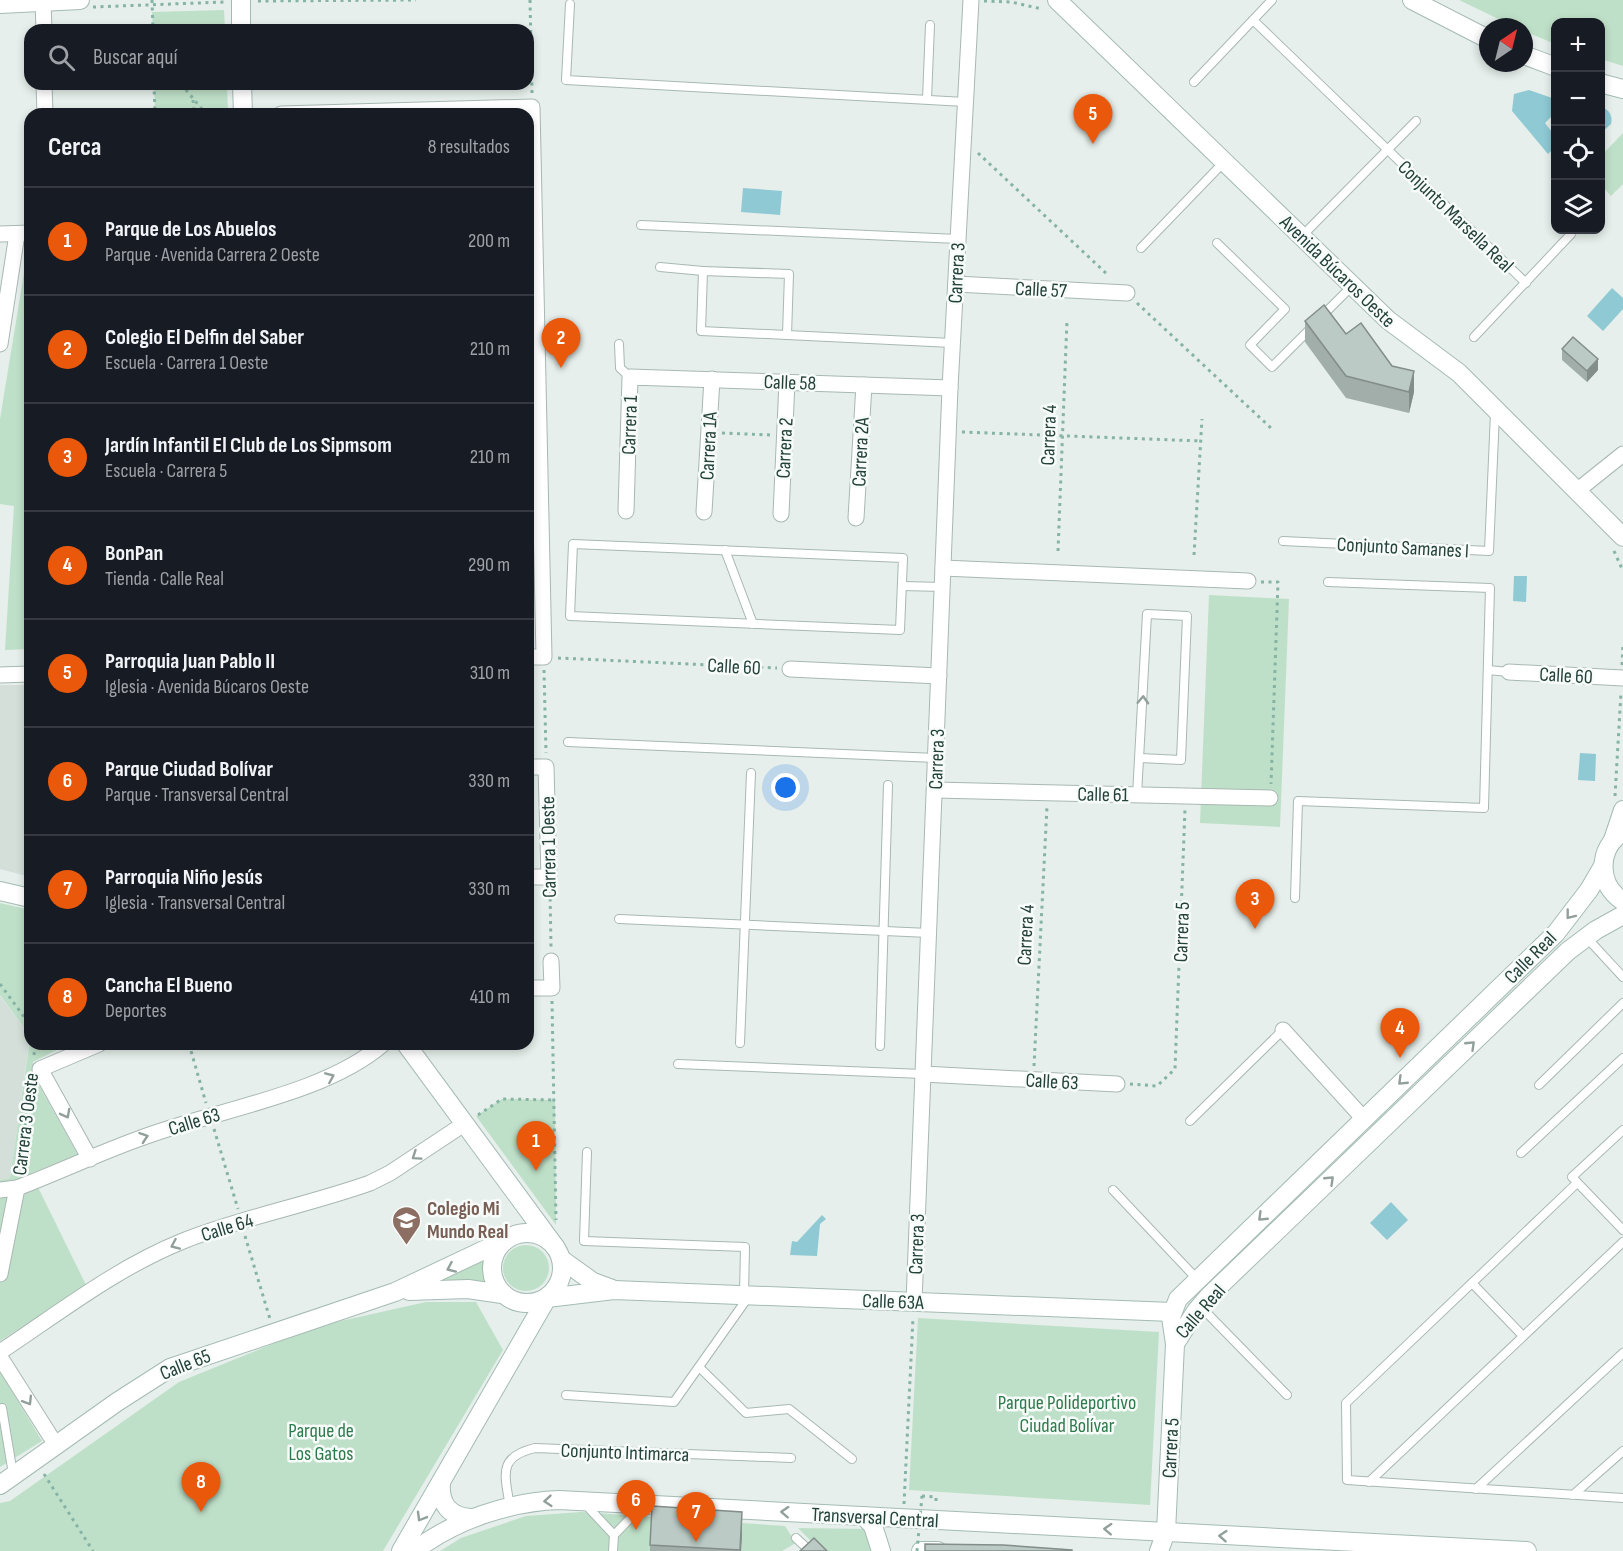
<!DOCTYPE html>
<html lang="es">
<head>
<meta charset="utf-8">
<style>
	body { margin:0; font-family:"Sofia Sans Condensed",sans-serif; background:#20242c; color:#f1f3f6 }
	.controls { position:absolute; right:18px; top:18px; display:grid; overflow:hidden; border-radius:12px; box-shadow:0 3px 9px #0003 }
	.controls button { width:54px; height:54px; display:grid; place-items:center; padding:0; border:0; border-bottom:2px solid #363941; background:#171b24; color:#f1f3f6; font:30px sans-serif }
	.compass { position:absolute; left:1479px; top:18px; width:54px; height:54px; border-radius:50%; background:#171b24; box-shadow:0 3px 9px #0003; rotate:35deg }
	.you { position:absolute; left:786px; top:788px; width:21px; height:21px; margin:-15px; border:4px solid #fff; border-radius:50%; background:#1a73e8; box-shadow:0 0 0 9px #1a73e833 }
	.badge { display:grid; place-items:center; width:39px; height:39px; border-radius:50%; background:#ea580c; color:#fff; font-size:20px; font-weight:700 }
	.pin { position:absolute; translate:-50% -50px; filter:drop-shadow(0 2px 3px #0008) }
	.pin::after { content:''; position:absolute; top:32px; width:21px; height:18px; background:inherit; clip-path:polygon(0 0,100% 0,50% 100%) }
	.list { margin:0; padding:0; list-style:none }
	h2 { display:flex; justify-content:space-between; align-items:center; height:78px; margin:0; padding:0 24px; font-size:26px }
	h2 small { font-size:20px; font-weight:400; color:#9ea1a6 }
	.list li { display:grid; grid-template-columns:39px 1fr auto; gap:18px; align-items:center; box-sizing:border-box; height:108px; padding:0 24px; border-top:2px solid #363941 }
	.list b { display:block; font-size:22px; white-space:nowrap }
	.list p { margin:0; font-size:20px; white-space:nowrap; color:#9ea1a6 }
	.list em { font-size:20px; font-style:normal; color:#9ea1a6 }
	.icon { flex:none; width:33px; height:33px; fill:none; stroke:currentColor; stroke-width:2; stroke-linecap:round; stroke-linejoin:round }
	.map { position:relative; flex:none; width:1623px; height:1551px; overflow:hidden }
	.search { position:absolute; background:#171b24; box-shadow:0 3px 9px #0003; left:24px; top:24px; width:510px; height:66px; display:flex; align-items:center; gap:15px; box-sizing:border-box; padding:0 21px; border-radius:18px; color:#9ea1a6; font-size:22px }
	.panel { position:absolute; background:#171b24; box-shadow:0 3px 9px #0003; left:24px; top:108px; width:510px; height:942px; border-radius:18px }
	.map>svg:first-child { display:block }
	.built { fill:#d4dfda }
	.green { fill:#bfe0c8 }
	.water { fill:#8ec9d4 }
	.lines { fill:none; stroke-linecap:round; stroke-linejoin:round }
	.lane-casing { stroke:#a8b8b2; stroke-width:10 }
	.street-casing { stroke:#a8b8b2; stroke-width:17 }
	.secondary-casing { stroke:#a4bbb3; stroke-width:20 }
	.path { stroke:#86b3a5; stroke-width:3; stroke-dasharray:3 4.5; stroke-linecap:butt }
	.lane { stroke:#fff; stroke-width:8 }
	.street { stroke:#fff; stroke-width:15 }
	.secondary { stroke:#fff; stroke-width:18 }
	.path-bridge { stroke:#86b3a5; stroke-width:3; stroke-dasharray:3 4.5; stroke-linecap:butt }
	.wall { fill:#a1aea9 }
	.shaded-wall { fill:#838d89 }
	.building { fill:#bbcac4; stroke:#838d89; stroke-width:1.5 }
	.oneway { stroke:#92a09c }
	.labels { text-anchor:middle; stroke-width:5; stroke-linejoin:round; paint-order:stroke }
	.street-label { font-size:20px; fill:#24423a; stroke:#f7fbf9 }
	.education-label { font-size:20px; font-weight:bold; fill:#785e54; stroke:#f7fbf9; text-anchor:start }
	.park-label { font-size:20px; fill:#2d7a4b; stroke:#f7fbf9 }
</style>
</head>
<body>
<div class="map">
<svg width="1623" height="1551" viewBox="0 0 1623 1551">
	<rect width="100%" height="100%" fill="#e6efeb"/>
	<!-- built -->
	<g class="built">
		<polygon points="0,685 30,685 30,877 0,869"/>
		<polygon points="0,996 30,1036 10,1178 0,1180"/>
	</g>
	<!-- green -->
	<g class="green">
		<polygon points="1459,0 1623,0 1623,66 1601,59 1600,22 1556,22 1555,44 1524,31 1524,27 1515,27"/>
		<polygon points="224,10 225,30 153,30 152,12"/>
		<polygon points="154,84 227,84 228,114 155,114"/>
		<polygon points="1623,133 1623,184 1611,196 1601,185 1601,156"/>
		<polygon points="28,248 30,649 5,650 14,506 0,504 0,419"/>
		<polygon points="1209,595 1289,599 1280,827 1200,823"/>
		<polygon points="0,903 30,910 30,1036 0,995"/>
		<polygon points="30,1039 30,1044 68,1044 33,1062 32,1073 78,1155 31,1173 86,1285 0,1341 0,1180 10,1178"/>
		<polygon points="502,1099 555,1100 556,1225 476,1116"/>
		<circle cx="526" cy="1268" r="23"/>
		<polygon points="482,1261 487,1283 437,1281"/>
		<polygon points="426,1302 476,1302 503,1350 383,1551 0,1551 0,1503 10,1501 179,1382 314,1327"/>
		<polygon points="918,1318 1159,1332 1150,1505 909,1490"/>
		<polygon points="0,1371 42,1441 0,1467"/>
		<polygon points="581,1512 785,1526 796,1543 782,1551 440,1551 461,1538 526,1516"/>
		<polygon points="798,1528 868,1529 874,1551 821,1551"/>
	</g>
	<!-- water -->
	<g class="water">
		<polygon points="1529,90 1555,99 1555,118 1552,116 1545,123 1555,136 1555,147 1548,154 1512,111 1514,94"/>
		<path d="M1601,107C1609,109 1613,116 1611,124L1602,132Z"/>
		<polygon points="743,188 782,191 780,215 741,212"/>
		<polygon points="1612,288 1623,298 1623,309 1603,331 1587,316"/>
		<polygon points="1514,576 1527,576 1526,602 1513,601"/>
		<polygon points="1580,753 1596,754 1595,781 1578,780"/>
		<polygon points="1391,1202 1408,1220 1387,1240 1370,1223"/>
		<polygon points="822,1215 826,1219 820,1224 817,1256 790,1255 792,1241 797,1242"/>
	</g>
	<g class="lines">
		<defs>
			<g id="lane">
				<polyline points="570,4 566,80 965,102"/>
				<polyline points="1253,20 1526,283"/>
				<polyline points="1194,82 1272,0"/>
				<polyline points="927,99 930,25"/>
				<polyline points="641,225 958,239"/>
				<polyline points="1302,236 1416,121"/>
				<polyline points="1217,243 1285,309 1250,345 1272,367 1311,328"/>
				<polyline points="1141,248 1224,162"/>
				<polyline points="660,267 703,271"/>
				<polygon points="703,271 789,274 787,335 701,331"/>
				<polyline points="1321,317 1352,286"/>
				<polyline points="787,335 952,343"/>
				<polyline points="1474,337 1571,234"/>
				<polyline points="619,344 620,368 630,377"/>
				<polyline points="1283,541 1489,551 1495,413"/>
				<polygon points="573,544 903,558 900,630 570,616"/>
				<polyline points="725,550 753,624"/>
				<polyline points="902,586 943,587"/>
				<polyline points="1488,670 1509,672"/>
				<polyline points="568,742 936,758"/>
				<polyline points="1137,795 1147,614 1187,616 1181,760 1140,758"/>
				<polyline points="1295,898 1298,801 1484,808 1490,588 1328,582"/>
				<polyline points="619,919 929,933"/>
				<polyline points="1587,938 1623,977"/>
				<polyline points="740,1043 751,773"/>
				<polyline points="880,1046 888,785"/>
				<polyline points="678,1064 923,1074"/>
				<polyline points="1539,1085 1623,1003"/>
				<polyline points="1190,1121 1283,1030"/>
				<polyline points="1623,1130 1572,1177 1623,1230"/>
				<polyline points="587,1152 584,1241 745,1247 744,1295"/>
				<polyline points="1521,1153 1623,1058"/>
				<polyline points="1577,1183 1346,1403 1347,1480 1623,1498"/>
				<polyline points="1113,1190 1197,1279"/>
				<polyline points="1472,1283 1523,1336"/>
				<polyline points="1201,1307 1287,1395"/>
				<polyline points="699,1367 746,1413 789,1409 852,1459"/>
				<polyline points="566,1395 674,1402 749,1296"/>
				<polyline points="2,1408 13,1474"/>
				<polyline points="1369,1482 1623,1242"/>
				<polyline points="1476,1489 1623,1353"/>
				<polyline points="1573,1495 1623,1451"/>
				<polyline points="586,1505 614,1535 642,1506"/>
				<path d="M510,1507C505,1475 497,1457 535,1448L791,1458"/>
				<polyline points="796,1538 810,1551"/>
				<polyline points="613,1551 614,1535"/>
			</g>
			<g id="street">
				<polyline points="43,1 44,30"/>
				<polyline points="44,84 45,114"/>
				<polyline points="281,114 532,107 544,657 528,657"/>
				<polyline points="0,234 30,233"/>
				<polyline points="956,284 1127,293"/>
				<polyline points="0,344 17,234"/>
				<polyline points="1578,490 1623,454"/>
				<polyline points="626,511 630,377 950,388"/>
				<polyline points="704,512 712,379"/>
				<polyline points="781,514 787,382"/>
				<polyline points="856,518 864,385"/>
				<polyline points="943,568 1248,581"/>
				<polyline points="790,669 939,676"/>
				<polyline points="1509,672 1623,678"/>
				<polyline points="0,675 30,674"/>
				<polyline points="528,767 546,767 549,877 528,877"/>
				<polyline points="935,790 1270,798"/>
				<polyline points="528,988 552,988 551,961"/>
				<polyline points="1283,1030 1363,1118"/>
				<polyline points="923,1074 1117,1084"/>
				<polyline points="90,1159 40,1069 99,1044"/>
				<path d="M0,1190L17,1188C59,1172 99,1153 141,1138C214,1110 324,1095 383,1044"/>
				<polyline points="0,1274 17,1188"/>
				<polyline points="914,1302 950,388 971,0"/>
				<path d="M0,1352C59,1313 116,1268 183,1241C243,1217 308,1205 370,1183L390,1173L464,1124"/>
				<polyline points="0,1357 56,1445"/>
			</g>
			<g id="secondary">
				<polyline points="241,0 241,30"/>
				<polyline points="1057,0 1388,320 1459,373 1623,537"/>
				<polyline points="1412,0 1488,39"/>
				<polyline points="0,4 80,0"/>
				<polyline points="1524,55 1556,67"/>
				<polyline points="1600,83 1623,89"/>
				<polyline points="242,84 243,114"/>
				<path d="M1623,832C1597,848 1597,885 1623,901"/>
				<polyline points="1613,840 1623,810"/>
				<polyline points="0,891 30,898"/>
				<polyline points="406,1044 556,1248"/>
				<circle cx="527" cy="1268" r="35"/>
				<polyline points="561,1259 593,1282 612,1289"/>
				<polyline points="409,1291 468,1289 502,1294"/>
				<polyline points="1175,1344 1196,1311 1208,1297 1568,951 1596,930 1623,915"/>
				<path d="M441,1482C439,1504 450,1517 471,1518"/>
				<polyline points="0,1485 117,1402 170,1368 395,1292 503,1241"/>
				<polyline points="864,1516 873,1526 881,1551"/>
				<polyline points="401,1551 547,1298 614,1290 1172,1312"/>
				<path d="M414,1551C455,1520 508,1502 559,1500L1527,1551"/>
				<polyline points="921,1551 938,1551"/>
				<polyline points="1159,1551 1166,1532 1175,1344 1171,1317 1178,1299 1556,933 1589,890 1603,866"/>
			</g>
		</defs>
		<!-- lane casing -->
		<use href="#lane" class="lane-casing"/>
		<!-- street casing -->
		<use href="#street" class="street-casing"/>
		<!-- secondary casing -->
		<use href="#secondary" class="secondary-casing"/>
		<!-- path -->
		<g class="path">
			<polyline points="152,0 153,30"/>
			<polyline points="530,0 532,94"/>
			<polyline points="258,1 416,0"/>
			<polyline points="984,1 1011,2 1042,9"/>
			<polyline points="93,7 224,2"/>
			<polyline points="154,84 155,114"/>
			<polyline points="181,84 206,114"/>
			<polyline points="193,100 194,114"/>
			<polyline points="978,153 1109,276"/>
			<polyline points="1137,303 1272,429"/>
			<polyline points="962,432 1201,441"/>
			<polyline points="722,433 770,435"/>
			<polyline points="1058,551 1067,320"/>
			<polyline points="1614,551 1623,571"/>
			<polyline points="1194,555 1202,419"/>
			<polyline points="1261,582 1278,582 1271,784"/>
			<polyline points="558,658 777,668"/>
			<polyline points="1622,665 1623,645"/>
			<polyline points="544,670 546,753"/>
			<polyline points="1615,796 1621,692"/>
			<polyline points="550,891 551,947"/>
			<polyline points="0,984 30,1025"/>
			<polyline points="552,1001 556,1220"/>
			<polyline points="189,1044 206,1103"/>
			<polyline points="34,1055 35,1044"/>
			<polyline points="1034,1066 1047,806"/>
			<polyline points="1130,1084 1157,1086 1175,1069 1185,809"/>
			<polyline points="478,1115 502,1099 555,1100"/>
			<polyline points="214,1129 238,1209"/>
			<polyline points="19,1171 31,1082"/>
			<polyline points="245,1236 270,1319"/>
			<polyline points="44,1474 93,1551"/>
			<polyline points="922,1496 936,1497 936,1505"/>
			<polyline points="904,1504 913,1318"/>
		</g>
		<!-- lane -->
		<use href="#lane" class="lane"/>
		<!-- street -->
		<use href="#street" class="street"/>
		<!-- secondary -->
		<use href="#secondary" class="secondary"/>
		<!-- path-bridge -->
		<polyline class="path-bridge" points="917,1551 922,1496"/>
	</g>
	<!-- wall -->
	<g class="wall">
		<polygon points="1305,321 1346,334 1392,366 1414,392 1409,413 1346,398 1305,342"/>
		<polygon points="1562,349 1598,370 1587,382 1562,360"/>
		<polygon points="742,1533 741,1551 650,1551 650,1545"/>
	</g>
	<!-- shaded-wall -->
	<g class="shaded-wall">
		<polygon points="1598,359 1598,370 1587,382 1587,371"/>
		<polygon points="1414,371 1414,392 1409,413 1409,392"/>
		<polygon points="742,1512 742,1533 741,1551 740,1551"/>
	</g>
	<!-- building -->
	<g class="building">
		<polygon points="1324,305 1346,334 1361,323 1392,366 1414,371 1409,392 1346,376 1305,321"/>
		<polygon points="1573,337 1598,359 1587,371 1562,349"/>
		<polygon points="652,1506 742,1512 740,1550 650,1545"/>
		<polygon points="814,1538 827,1551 800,1551"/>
		<polygon points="925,1544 1003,1545 1072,1550 1072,1551 925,1551"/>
	</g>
	<!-- one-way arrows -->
	<defs><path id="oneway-chevron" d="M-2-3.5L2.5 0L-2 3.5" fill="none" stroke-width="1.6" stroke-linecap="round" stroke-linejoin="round" transform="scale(1.5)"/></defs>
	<g class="oneway">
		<use href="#oneway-chevron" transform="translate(1143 700) rotate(-87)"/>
		<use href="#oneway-chevron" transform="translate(1570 915) rotate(128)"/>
		<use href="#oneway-chevron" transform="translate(1471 1045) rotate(-44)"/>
		<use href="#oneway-chevron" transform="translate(330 1077) rotate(-23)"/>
		<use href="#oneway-chevron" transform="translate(1402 1081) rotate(136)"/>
		<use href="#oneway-chevron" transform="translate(66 1114) rotate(62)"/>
		<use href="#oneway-chevron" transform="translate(144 1137) rotate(-19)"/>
		<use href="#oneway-chevron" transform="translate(416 1156) rotate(146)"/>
		<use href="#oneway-chevron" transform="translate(1330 1180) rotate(-44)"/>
		<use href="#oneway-chevron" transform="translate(1262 1217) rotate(136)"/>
		<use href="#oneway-chevron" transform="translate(175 1245) rotate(156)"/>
		<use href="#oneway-chevron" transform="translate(451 1268) rotate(156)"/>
		<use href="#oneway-chevron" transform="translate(28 1401) rotate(58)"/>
		<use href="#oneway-chevron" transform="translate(548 1501) rotate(175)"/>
		<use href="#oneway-chevron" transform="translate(785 1512) rotate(-177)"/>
		<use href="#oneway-chevron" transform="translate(421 1517) rotate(120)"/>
		<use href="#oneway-chevron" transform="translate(1108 1529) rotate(-177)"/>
		<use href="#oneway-chevron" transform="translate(1223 1536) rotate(-176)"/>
	</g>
	<!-- icons -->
	<defs>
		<symbol id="school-pin" viewBox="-11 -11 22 30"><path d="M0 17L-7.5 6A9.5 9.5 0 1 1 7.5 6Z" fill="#8d6e63" stroke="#f7fbf9"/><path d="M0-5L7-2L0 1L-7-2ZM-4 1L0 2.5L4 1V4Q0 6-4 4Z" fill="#fff"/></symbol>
	</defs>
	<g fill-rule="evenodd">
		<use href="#school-pin" x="390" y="1204" width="33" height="45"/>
	</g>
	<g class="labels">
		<!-- street labels -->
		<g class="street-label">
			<text transform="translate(1456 216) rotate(44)" y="7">Conjunto Marsella Real</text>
			<text transform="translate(1338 271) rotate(44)" y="7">Avenida Búcaros Oeste</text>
			<text transform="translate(956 273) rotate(-87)" y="7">Carrera 3</text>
			<text transform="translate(1041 289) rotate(3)" y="7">Calle 57</text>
			<text transform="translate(790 382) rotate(2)" y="7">Calle 58</text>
			<text transform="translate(629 425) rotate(-88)" y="7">Carrera 1</text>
			<text transform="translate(1048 435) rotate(-88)" y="7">Carrera 4</text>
			<text transform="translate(708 446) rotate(-87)" y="7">Carrera 1A</text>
			<text transform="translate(784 448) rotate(-87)" y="7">Carrera 2</text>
			<text transform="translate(860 452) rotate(-87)" y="7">Carrera 2A</text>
			<text transform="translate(1403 547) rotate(3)" y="7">Conjunto Samanes I</text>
			<text transform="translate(734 666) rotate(3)" y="7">Calle 60</text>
			<text transform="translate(1566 675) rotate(3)" y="7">Calle 60</text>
			<text transform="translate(936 759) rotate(-88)" y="7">Carrera 3</text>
			<text transform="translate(1103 794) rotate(1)" y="7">Calle 61</text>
			<text transform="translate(548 847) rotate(-91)" y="7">Carrera 1 Oeste</text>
			<text transform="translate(1181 932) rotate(-88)" y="7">Carrera 5</text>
			<text transform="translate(1025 935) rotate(-87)" y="7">Carrera 4</text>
			<text transform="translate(1530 957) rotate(-45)" y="7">Calle Real</text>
			<text transform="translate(1052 1081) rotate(3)" y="7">Calle 63</text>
			<text transform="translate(194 1121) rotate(-17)" y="7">Calle 63</text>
			<text transform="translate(25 1124) rotate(-83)" y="7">Carrera 3 Oeste</text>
			<text transform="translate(227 1227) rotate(-17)" y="7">Calle 64</text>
			<text transform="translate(916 1244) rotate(-88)" y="7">Carrera 3</text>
			<text transform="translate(893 1301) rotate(2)" y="7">Calle 63A</text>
			<text transform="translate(1200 1311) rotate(-49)" y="7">Calle Real</text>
			<text transform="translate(185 1364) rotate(-22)" y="7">Calle 65</text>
			<text transform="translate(1170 1448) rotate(-87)" y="7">Carrera 5</text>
			<text transform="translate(625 1452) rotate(2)" y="7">Conjunto Intimarca</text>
			<text transform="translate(875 1517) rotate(3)" y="7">Transversal Central</text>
		</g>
		<!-- education labels -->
		<g class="education-label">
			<text x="427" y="1215">Colegio Mi<tspan x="427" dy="23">Mundo Real</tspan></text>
		</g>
		<!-- park labels -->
		<g class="park-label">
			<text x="1067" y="1409">Parque Polideportivo<tspan x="1067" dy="23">Ciudad Bolívar</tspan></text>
			<text x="321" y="1437">Parque de<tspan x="321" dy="23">Los Gatos</tspan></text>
		</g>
	</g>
</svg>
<div class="controls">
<button>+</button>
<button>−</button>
<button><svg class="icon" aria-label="locate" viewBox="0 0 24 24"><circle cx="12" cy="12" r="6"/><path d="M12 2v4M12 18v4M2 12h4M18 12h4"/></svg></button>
<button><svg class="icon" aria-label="layers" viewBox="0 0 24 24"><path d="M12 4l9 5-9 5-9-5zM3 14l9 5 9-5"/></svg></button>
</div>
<svg class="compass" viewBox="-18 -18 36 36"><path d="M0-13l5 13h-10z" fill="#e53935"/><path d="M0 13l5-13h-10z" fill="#9ea1a6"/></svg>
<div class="you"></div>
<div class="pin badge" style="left:536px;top:1171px">1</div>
<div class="pin badge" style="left:561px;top:368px">2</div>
<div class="pin badge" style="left:1255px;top:929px">3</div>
<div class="pin badge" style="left:1400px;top:1058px">4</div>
<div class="pin badge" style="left:1093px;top:144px">5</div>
<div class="pin badge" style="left:636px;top:1530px">6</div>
<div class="pin badge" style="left:696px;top:1542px">7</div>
<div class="pin badge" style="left:201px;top:1512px">8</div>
<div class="search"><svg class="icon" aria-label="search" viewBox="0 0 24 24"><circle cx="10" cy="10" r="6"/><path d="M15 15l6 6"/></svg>Buscar aquí</div>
<section class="panel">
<h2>Cerca<small>8 resultados</small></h2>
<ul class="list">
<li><span class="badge">1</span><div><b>Parque de Los Abuelos</b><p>Parque · Avenida Carrera 2 Oeste</p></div><em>200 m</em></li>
<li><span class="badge">2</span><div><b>Colegio El Delfin del Saber</b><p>Escuela · Carrera 1 Oeste</p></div><em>210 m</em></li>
<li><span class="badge">3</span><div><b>Jardín Infantil El Club de Los Sipmsom</b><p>Escuela · Carrera 5</p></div><em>210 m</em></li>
<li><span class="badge">4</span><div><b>BonPan</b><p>Tienda · Calle Real</p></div><em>290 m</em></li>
<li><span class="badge">5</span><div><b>Parroquia Juan Pablo II</b><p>Iglesia · Avenida Búcaros Oeste</p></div><em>310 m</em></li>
<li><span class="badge">6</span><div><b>Parque Ciudad Bolívar</b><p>Parque · Transversal Central</p></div><em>330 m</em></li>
<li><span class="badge">7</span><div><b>Parroquia Niño Jesús</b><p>Iglesia · Transversal Central</p></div><em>330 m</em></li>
<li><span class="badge">8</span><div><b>Cancha El Bueno</b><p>Deportes</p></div><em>410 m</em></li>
</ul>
</section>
</div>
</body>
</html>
